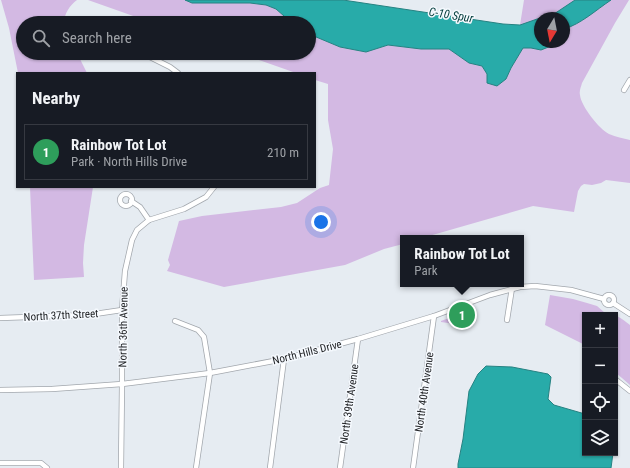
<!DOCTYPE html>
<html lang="en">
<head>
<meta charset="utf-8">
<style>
	body { margin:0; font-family:"Roboto Condensed",sans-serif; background:#242831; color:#f1f3f6 }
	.controls { position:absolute; right:12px; bottom:12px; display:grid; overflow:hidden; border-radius:0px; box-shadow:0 1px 3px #0004 }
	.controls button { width:36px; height:36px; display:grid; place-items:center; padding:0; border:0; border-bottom:1px solid #363941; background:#171b24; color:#f1f3f6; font:20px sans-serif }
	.compass { position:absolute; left:534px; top:12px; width:36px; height:36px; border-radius:50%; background:#171b24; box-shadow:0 1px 3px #0004; rotate:190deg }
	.you { position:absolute; left:321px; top:222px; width:14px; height:14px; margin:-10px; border:3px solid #fff; border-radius:50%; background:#1a73e8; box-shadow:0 0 0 6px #1a73e833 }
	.badge { display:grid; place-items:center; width:26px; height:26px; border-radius:50%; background:#b45309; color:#fff; font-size:13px; font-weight:700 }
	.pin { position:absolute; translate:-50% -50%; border:2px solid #fff; box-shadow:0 1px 4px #0006 }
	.popup { position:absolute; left:400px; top:235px; width:124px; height:52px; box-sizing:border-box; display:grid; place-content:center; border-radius:0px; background:#171b24; filter:drop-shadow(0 1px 3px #0005); font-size:13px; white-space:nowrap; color:#9ea1a6 }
	.popup b { font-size:15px; color:#f1f3f6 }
	.popup::after { content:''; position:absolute; left:50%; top:100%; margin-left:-8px; border:8px solid transparent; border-top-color:#171b24 }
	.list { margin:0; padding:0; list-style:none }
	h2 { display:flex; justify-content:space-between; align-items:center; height:52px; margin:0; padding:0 16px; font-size:17px }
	h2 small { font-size:13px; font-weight:400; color:#9ea1a6 }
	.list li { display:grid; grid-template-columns:26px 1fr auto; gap:12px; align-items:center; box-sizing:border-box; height:56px; margin:0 8px 8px; padding:0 8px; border:1px solid #363941; border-radius:0px }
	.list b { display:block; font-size:15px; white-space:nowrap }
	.list p { margin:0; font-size:13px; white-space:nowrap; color:#9ea1a6 }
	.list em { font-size:13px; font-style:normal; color:#9ea1a6 }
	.icon { flex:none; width:22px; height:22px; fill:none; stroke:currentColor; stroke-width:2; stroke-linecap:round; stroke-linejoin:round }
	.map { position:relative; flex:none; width:630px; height:468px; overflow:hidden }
	.search { position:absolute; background:#171b24; box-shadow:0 1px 3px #0004; left:16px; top:16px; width:300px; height:44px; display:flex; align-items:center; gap:10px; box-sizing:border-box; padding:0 14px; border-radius:22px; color:#9ea1a6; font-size:15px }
	.panel { position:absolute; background:#171b24; box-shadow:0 1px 3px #0004; left:16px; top:72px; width:300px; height:116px; border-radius:0px }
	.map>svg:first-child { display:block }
	.green { fill:#d3b9e3; fill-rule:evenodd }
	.water { fill:#28aba9; stroke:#268282 }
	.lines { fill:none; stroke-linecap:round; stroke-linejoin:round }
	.street-casing { stroke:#a2a7ad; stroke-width:6 }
	.street { stroke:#fff; stroke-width:4.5 }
	.labels { text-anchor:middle; stroke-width:3; stroke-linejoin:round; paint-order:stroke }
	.street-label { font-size:11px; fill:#212326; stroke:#f5f9fe }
	.water-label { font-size:12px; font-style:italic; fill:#003b3a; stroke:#f5f9fe }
</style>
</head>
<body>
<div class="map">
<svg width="630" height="468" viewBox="0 0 630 468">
	<rect width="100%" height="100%" fill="#e6ecf2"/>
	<!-- green -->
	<g class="green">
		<path d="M1,0H77C70,5 64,14 64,23H23V53H77L87,73H18L9,28Z"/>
		<polygon points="88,0 185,0 192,3 250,3 266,5 276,9 292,23 153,23"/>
		<path d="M524,0H629L615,23L582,83C581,87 579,91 580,95C581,106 599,129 609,134C616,137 623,138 630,140V183L606,180L601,183L592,185L584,184L581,186L578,191L574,212L533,206L422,238H403V244L384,249L345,265L224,287L167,271L170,265L168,260L179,221L202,216L281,207L297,203L320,188L329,185L333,149L328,120V84L315,80V73H296L239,53H309V34L340,47L366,52L388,45L421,49H449L469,63L482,66L487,74L506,79L511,68L523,48L520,25ZM540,18H564V42H540Z"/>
		<polygon points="30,187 93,187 84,245 83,263 84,277 34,280"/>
		<path d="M550,295L573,299L587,303L597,306L605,313C615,313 622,319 630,325V385L615,372V315H585V345L545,325Z"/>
		<polygon points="470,310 468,326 441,322 441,321"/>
	</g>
	<!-- water -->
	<g class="water">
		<polygon points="185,0 343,0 503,24 520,25 540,18 540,42 555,42 551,46 541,50 531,48 523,48 511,68 506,79 497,86 487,83 487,74 482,66 469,63 449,49 421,49 388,45 366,52 340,47 309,34 309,23 292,23 276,9 266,5 250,3 192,3"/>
		<path d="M575,0H611C596,10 581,24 564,29V18H541L554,14Z"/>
		<polygon points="486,366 512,367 548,374 551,377 548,399 554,405 585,414 585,453 613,453 611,468 458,468 458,464 463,439 469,391 478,374"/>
	</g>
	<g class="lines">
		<defs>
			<g id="street">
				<polyline points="142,53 170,67 178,73"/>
				<polyline points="624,90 630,80"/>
				<circle cx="126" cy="200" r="6"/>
				<polyline points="131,201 140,207 149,220"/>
				<circle cx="609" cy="300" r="5"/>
				<polyline points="613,303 630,314"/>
				<polyline points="0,318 88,315 122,310"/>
				<polyline points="507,320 512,288"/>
				<polyline points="175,321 198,330 204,337 210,373 196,468"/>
				<polyline points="615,379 630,391"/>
				<polyline points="0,390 52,389 122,384 210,373 284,359 358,339 434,316 490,295 520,287 535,286 571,290 604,299"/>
				<polyline points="0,463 41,463 47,468"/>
				<polyline points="121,468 122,384 122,310 125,271 132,240 137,230 149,220 184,209 206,197 214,187"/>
				<polyline points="270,468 284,359"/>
				<polyline points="340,468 358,339"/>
				<polyline points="413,468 434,316"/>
			</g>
		</defs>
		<!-- street casing -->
		<use href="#street" class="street-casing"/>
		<!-- street -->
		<use href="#street" class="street"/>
	</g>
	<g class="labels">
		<!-- street labels -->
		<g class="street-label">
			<text transform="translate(61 315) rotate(-3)" y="4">North 37th Street</text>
			<text transform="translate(123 327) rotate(-89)" y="4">North 36th Avenue</text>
			<text transform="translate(307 352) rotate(-14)" y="4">North Hills Drive</text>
			<text transform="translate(424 392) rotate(-82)" y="4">North 40th Avenue</text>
			<text transform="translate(349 404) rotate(-82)" y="4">North 39th Avenue</text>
		</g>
		<!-- water labels -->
		<g class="water-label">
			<text transform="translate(451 15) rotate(9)" y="4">C-10 Spur</text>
		</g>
	</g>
</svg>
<div class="controls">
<button>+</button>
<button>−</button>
<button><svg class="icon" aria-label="locate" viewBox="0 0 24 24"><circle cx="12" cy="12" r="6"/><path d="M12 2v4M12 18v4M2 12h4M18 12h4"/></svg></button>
<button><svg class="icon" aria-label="layers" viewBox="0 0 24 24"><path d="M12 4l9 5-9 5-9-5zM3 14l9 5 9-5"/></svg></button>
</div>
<svg class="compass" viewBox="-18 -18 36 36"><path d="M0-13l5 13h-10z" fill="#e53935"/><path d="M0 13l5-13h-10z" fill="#9ea1a6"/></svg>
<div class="you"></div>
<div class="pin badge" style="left:462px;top:315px;background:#2e9e5b">1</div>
<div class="popup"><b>Rainbow Tot Lot</b>Park</div>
<div class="search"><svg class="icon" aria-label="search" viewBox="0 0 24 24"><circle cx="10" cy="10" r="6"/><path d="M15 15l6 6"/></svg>Search here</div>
<section class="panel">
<h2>Nearby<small></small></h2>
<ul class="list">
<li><span class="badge" style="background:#2e9e5b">1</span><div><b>Rainbow Tot Lot</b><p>Park · North Hills Drive</p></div><em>210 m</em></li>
</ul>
</section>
</div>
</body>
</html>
